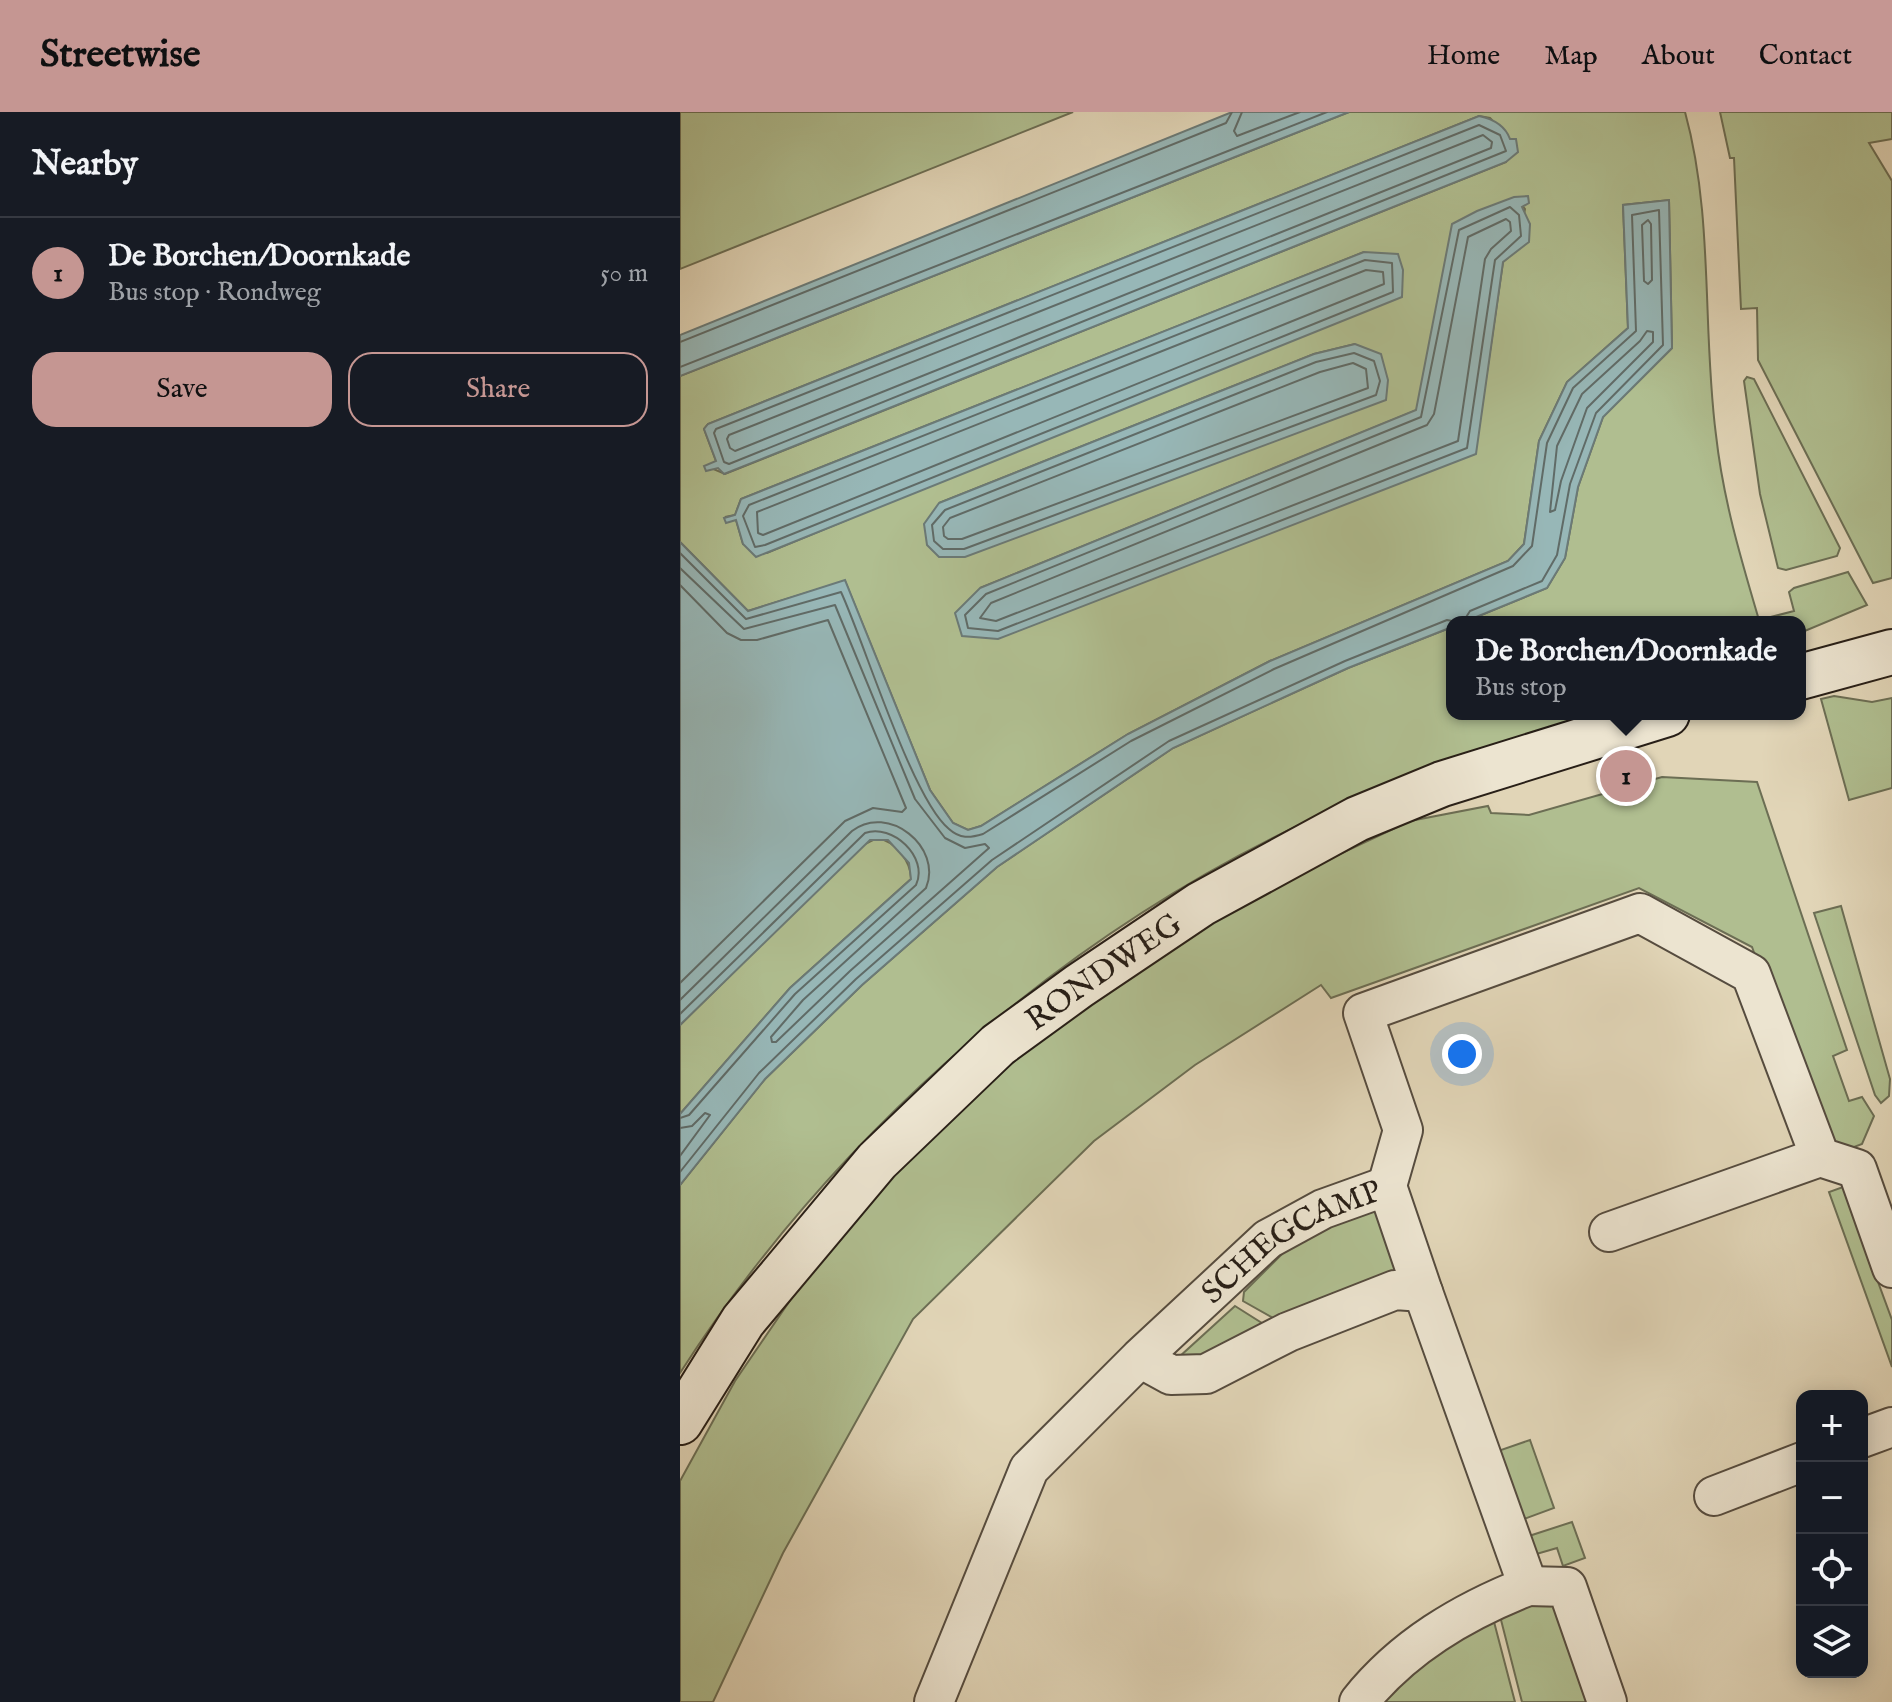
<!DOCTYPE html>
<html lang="en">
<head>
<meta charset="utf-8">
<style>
	body { margin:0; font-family:"IM FELL English",serif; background:#20242c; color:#f1f3f6 }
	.controls { position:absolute; right:24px; bottom:24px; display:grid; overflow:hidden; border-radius:16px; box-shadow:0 4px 20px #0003 }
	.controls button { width:72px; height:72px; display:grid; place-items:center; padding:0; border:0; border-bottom:2px solid #363941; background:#171b24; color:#f1f3f6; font:40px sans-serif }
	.you { position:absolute; left:782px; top:942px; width:28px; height:28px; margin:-20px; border:6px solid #fff; border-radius:50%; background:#1a73e8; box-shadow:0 0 0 12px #1a73e833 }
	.badge { display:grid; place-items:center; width:52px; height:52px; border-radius:50%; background:#c59692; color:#111; font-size:26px; font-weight:700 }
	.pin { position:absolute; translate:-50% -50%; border:4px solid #fff; box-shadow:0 2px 8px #0006 }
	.popup { position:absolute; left:766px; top:504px; width:360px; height:104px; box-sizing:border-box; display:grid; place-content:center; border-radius:16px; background:#171b24; filter:drop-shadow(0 2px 6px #0005); font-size:26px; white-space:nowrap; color:#9ea1a6 }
	.popup b { font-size:30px; color:#f1f3f6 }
	.popup::after { content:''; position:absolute; left:50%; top:100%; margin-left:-16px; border:16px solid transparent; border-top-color:#171b24 }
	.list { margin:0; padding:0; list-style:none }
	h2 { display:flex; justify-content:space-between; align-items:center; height:104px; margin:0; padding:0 32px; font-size:34px }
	h2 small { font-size:26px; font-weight:400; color:#9ea1a6 }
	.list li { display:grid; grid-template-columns:52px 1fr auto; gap:24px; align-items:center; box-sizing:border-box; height:112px; padding:0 32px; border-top:2px solid #363941 }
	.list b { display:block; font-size:30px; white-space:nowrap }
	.list p { margin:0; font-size:26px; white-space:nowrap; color:#9ea1a6 }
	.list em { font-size:26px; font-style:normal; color:#9ea1a6 }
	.actions { display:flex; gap:16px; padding:24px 32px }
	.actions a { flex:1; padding:18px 0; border:2px solid #c59692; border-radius:24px; text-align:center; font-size:28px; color:#c59692 }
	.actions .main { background:#c59692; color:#111 }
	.icon { flex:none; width:44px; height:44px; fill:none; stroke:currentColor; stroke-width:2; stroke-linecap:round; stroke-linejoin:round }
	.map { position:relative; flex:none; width:1212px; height:1590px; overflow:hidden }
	header { display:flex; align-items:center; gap:48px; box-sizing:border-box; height:112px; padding:0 40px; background:#c59692; color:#111 }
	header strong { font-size:38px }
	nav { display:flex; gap:44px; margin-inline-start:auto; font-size:28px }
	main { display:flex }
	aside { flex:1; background:#171b24 }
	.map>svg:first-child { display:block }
	.green { fill:#b0be90; stroke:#6c6e54; stroke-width:2; fill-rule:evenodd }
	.water { fill:#97b7b7; stroke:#6b7a77; stroke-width:2 }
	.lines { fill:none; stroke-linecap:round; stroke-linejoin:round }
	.shore { stroke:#606b67; stroke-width:2 }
	.street-casing { stroke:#564c3f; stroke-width:42 }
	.secondary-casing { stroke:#281f17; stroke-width:48 }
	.street { stroke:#ece4d0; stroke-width:38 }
	.secondary { stroke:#ece4d0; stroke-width:44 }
	.labels { text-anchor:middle; stroke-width:7; stroke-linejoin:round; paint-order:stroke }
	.street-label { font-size:32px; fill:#281f17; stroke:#ece4d0 }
</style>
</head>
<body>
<header>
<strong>Streetwise</strong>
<nav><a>Home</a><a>Map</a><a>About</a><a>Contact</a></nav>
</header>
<main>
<aside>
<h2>Nearby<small></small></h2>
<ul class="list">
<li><span class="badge">1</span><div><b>De Borchen/Doornkade</b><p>Bus stop · Rondweg</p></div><em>50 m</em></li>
</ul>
<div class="actions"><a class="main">Save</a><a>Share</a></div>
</aside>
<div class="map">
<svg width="1212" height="1590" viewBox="0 0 1212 1590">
	<rect width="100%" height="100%" fill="#e1d5b7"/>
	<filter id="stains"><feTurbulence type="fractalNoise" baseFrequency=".0025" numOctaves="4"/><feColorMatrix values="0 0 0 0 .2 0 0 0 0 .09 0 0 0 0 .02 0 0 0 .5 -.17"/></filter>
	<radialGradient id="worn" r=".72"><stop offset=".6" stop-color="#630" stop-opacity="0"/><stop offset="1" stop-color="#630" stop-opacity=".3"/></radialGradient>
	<!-- green -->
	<g class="green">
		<polygon points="0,0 393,0 0,157"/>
		<path d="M669,0H1005C1034,105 1022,216 1036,323C1043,387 1061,447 1079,508L1114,499L1109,480L1114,476L1168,460L1187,493L1120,521V510H784L867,476L885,446L898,375L923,305L992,236L989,88L943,93L948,216L887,270L859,329L844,432L828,449L590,549L448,622L301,714L288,718L273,711L250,678L165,469L68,499L0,430V264ZM799,4L810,6L830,27L826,50L45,362L31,356L36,349L24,317L28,312ZM837,88L845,97L838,137L823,150L795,342L300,476L737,298ZM684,140L169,407L87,441L63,432L56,408L45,405L55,403L61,387ZM675,232L259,391L634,242Z"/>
		<polygon points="1040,0 1212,0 1212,27 1189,31 1212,69 1212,466 1193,471 1078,248 1077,196 1061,197 1054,46 1050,46"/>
		<polygon points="1067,265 1074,267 1160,436 1157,444 1106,458 1098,456 1080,382 1064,269"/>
		<path d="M772,515V602H911C807,636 705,671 607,719C364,838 146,1034 0,1261V1073L85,967L182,873L317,755L493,636L668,556Z"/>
		<polygon points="1154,584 1192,590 1212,586 1212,676 1169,688 1141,587"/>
		<polygon points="982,665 1077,670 1167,938 1153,944 1169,989 1182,985 1194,1004 1182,1032 1169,1037 1149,1027 1133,1007 1072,835 959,776 651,886 641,873 515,953 414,1029 233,1207 103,1441 33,1590 0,1590 0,1369 55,1269 126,1165 208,1068 293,985 358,929 480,841 598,771 730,709 808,694 811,701 849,703"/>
		<path d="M197,726C215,729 231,749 231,767L110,876L0,1002V913L183,733Z"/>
		<polygon points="1161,794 1210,967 1209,984 1201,991 1195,983 1134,801"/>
		<polygon points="1163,1075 1212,1208 1212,1255 1149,1080"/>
		<path d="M694,1098C710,1109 718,1144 716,1162L595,1207L563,1189L564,1180L620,1124Z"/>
		<polygon points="555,1194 585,1213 514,1257 498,1246"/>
		<polygon points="850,1328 874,1396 844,1407 818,1339"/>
		<polygon points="892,1410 905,1446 883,1454 877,1436 853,1443 849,1424"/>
		<polygon points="868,1490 877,1498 910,1590 842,1590 820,1504 822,1497"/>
		<polygon points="813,1506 835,1590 691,1590 732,1550"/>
	</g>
	<!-- water -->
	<g class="water">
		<polygon points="552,0 669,0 0,264 0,223"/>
		<path d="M799,4C813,7 825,13 830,27H836L838,40L826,50L44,362L38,356L26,359L24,354L36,349L24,317L28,312Z"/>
		<polygon points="848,84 849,91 842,95 850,112 849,130 823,150 796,342 318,527 282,524 275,501 300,476 736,298 772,112 797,99 834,85"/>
		<polygon points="989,88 992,236 923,305 898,375 885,446 867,476 784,510 772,510 772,515 668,556 493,636 317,755 182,873 85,967 0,1073 0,1002 110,876 231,767 229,751 208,728 190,728 0,913 0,430 68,499 165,468 250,678 273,711 288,718 301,714 448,622 590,549 828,449 844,432 859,329 887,270 948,216 943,93"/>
		<polygon points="684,140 718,142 723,158 722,185 76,445 63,432 56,408 46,411 44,406 55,403 61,387"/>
		<polygon points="675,232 701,242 708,268 706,288 285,445 259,445 247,433 244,412 259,391 634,242"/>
	</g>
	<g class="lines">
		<!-- shore -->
		<g class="shore">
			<polyline points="562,0 554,19 557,24 620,0"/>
			<polygon points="799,13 820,23 826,39 49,352 44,350 34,321 36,317"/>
			<polygon points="803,23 812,30 811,36 55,339 50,336 47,327 49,323"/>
			<polygon points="830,95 839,103 841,124 815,148 787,336 318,519 288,516 285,503 306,482 741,305 779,118"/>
			<polygon points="826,107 830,110 831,119 811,137 805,147 778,329 316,509 300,506 311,491 747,313 754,302 788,125"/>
			<polygon points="968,108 971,112 972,168 968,172 964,169 962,113"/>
			<polygon points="685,148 712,151 713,180 85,433 75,435 63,404 69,393"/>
			<polygon points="686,158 703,160 704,172 83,423 78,421 77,400"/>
			<polygon points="967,219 973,220 973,230 907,296 881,369 875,398 870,400 877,334 902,282 960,229"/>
			<polyline points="0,230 546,11 552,0"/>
			<polygon points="674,241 694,249 700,269 696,283 284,437 263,437 254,429 252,413 265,398 636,250"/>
			<polygon points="673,251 686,257 688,276 282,427 268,427 264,424 263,415 270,406 640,260"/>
			<polyline points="0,255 647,0"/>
			<path d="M0,441L66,507L161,480C185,532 232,687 269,717C280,727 290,726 303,722L451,629L594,557L833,454L852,434L867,331L893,276L956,219L952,103L979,98L983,233L916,301L890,372L877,443L862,469L790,499L783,510"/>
			<path d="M0,456L64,517L155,493L235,687L265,726L285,736L305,732L309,736L170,859L96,930H92L91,925L123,888L246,776C263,735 208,691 172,719L0,888"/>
			<polyline points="0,473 47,521 61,528 77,528 148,508 226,696 222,700 193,696 165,709 0,871"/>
			<path d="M0,902L185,721C212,711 249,745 236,773L115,882L9,1003L0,1006"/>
			<polyline points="0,1016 12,1014 25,1001 30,1003 0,1044"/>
			<polyline points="0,1060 79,961 176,867 312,748 489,629 665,549 767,508 777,510"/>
		</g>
		<defs>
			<g id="street">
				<polyline points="707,1074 723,1018 683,901 960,801 1071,862 1140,1045 1177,1057 1212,1156"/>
				<polyline points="929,1120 1140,1045"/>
				<polyline points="1182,1326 1212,1315"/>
				<polyline points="1034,1384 1122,1350"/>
				<polyline points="848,1474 887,1475 927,1590"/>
				<path id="s1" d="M254,1590L349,1357L460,1246L588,1127L643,1097L707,1074L743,1180L715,1178L608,1220L526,1262L491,1263L460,1246"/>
				<path d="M679,1590C723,1535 782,1500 848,1474L743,1180"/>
			</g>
			<g id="secondary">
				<polyline points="1120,565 1212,540"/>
				<path id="s2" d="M0,1310L63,1209L197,1049L318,933L399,874L521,792L677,707L762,672L987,602"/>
			</g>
		</defs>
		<!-- street casing -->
		<use href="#street" class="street-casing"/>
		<!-- secondary casing -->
		<use href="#secondary" class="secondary-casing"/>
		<!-- street -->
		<use href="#street" class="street"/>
		<!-- secondary -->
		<use href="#secondary" class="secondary"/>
	</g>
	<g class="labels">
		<!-- street labels -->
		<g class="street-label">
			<text dy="11" stroke="none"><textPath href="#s2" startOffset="624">RONDWEG</textPath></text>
			<text dy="11" stroke="none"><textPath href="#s1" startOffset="602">SCHEGCAMP</textPath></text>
		</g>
	</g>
	<rect width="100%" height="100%" filter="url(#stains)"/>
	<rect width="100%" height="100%" fill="url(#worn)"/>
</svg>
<div class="controls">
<button>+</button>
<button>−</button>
<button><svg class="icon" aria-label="locate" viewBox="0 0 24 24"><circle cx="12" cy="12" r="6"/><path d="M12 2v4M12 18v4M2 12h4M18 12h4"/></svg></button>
<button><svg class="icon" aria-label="layers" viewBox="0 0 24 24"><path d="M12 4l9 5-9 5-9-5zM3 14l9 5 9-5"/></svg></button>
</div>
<div class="you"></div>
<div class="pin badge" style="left:946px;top:664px">1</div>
<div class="popup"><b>De Borchen/Doornkade</b>Bus stop</div>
</div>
</main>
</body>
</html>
